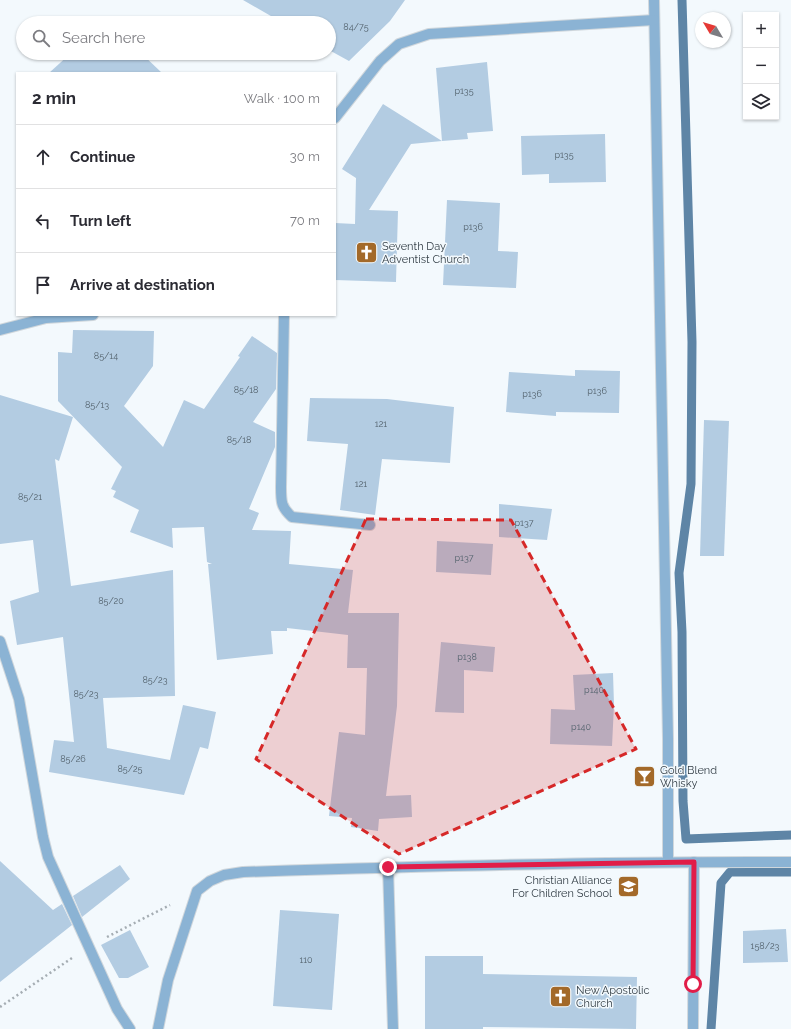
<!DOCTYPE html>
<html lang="en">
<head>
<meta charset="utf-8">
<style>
	body { margin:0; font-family:Raleway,sans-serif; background:#f2f2f3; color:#2b2b33 }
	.controls { position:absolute; right:12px; top:12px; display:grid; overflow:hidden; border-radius:0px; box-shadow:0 1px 3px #0004 }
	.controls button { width:36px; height:36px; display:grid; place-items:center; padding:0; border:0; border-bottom:1px solid #e1e1e2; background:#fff; color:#2b2b33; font:20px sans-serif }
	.compass { position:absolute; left:695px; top:12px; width:36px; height:36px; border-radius:50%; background:#fff; box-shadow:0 1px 3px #0004; rotate:308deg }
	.stop { position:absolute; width:12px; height:12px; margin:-9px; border:3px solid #e11d48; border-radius:50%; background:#fff }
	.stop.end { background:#e11d48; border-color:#fff; box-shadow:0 1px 4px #0008 }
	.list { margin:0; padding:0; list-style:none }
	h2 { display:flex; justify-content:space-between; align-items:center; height:52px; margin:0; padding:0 16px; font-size:17px }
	h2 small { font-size:13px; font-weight:400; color:#7c7c81 }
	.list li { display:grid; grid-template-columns:26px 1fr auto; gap:12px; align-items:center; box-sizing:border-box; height:64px; padding:0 16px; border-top:1px solid #e1e1e2 }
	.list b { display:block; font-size:15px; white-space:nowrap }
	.list em { font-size:13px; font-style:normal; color:#7c7c81 }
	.icon { flex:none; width:22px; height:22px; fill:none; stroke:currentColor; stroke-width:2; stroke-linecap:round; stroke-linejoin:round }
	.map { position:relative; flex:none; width:791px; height:1029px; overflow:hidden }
	.search { position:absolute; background:#fff; box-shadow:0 1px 3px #0004; left:16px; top:16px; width:320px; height:44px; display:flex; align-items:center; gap:10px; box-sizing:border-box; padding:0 14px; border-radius:22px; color:#7c7c81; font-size:15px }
	.panel { position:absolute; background:#fff; box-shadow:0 1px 3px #0004; left:16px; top:72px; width:320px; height:244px; border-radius:0px }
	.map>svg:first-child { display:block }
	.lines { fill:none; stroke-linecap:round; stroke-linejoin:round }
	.stream { stroke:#5e85a6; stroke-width:9 }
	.building { fill:#b3cce2 }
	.minor-casing { stroke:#d0d7dc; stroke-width:12 }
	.path { stroke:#a5adb3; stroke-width:2.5; stroke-dasharray:2 3; stroke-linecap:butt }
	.minor { stroke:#8bb3d4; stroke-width:10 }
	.route { stroke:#e11d48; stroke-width:5 }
	.marked { fill:#d62828; fill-opacity:0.2; stroke:#d62828; stroke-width:3; stroke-dasharray:8 5; stroke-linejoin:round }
	.labels { text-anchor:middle; stroke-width:3; stroke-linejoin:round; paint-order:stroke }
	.number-label { font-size:9px; fill:#53626d }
	.poi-label { font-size:11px; fill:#333e46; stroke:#f3f9fd; text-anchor:start }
</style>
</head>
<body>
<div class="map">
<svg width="791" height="1029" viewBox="0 0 791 1029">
	<rect width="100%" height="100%" fill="#f3f9fd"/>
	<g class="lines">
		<!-- stream -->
		<g class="stream">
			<polyline points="682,0 692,342 691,484 679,573 682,632 683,801 686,839 791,835"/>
			<polyline points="711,1029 721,883 730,872 791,872"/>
		</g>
	</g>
	<!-- building -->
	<g class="building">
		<polygon points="243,0 405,0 390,21 349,61 329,50 329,23 283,23"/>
		<polygon points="71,53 141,53 162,73 49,73"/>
		<polygon points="487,62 493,131 467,133 468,139 442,141 436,68"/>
		<polygon points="383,104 442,141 411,144 369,210 398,211 396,282 335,280 335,223 355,224 356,178 342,169"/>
		<polygon points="605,134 606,182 549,183 549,174 522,175 521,136"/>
		<polygon points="447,200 500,203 498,251 518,252 516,288 443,285"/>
		<polygon points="73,330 154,331 153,366 124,406 163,447 184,400 204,409 240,357 238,356 252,336 277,353 276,389 253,422 275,432 275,447 249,509 259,513 252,530 291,531 289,564 353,570 348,613 399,613 397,706 386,796 411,795 412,817 379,819 378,831 351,827 352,818 329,816 339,732 365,735 367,668 347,668 348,635 287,628 287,631 271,631 273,654 217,660 208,564 212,564 207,562 204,527 172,528 173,548 130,532 139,510 113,497 116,491 111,489 122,467 58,401 58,352 72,353"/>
		<polygon points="575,370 620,371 619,413 556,412 556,416 506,412 509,372 575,376"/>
		<polygon points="0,395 73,417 59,461 55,459 71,586 173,570 175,696 103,698 107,748 170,760 183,705 216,712 208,749 200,747 184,795 49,772 54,740 74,742 63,637 17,645 10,601 39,592 33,540 0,544"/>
		<polygon points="310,398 387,399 454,407 450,463 382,459 375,515 340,510 348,444 307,441"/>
		<polygon points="704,420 729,421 724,556 700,556"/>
		<polygon points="499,504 552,509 547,540 499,537"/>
		<polygon points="437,541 493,544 491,575 436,572"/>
		<polygon points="441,642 495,647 493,672 464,670 464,713 435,712"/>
		<polygon points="613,673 614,705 612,746 550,744 551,709 575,710 573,675"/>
		<polygon points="0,861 53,910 62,904 72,925 0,982"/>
		<polygon points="120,865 130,879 82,917 73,896"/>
		<polygon points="280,910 339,914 332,1010 273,1006"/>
		<polygon points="786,929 788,962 743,963 743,931"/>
		<polygon points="130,930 149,967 128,978 119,978 101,945"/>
		<polygon points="425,956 483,956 483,974 637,977 636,1029 483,1027 483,1029 425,1029"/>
	</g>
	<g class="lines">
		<defs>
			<g id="minor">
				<polyline points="654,0 668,739 668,861"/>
				<polyline points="335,118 380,61 399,44 429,34 654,20"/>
				<path d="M284,315L281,487C281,502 281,507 292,517L370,525"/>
				<polyline points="0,330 46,318 93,315"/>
				<polyline points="0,641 19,699 43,837 48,857 117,1009 130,1029"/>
				<polyline points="388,867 393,1029"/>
				<path d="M158,1029L168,980L197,891L210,881L224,875L243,872C426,866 608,861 791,862"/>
				<polyline points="693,1029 694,862"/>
			</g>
		</defs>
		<!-- minor casing -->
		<use href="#minor" class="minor-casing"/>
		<!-- path -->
		<g class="path">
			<polyline points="107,937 170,905"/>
			<polyline points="0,1007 72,958"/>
		</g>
		<!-- minor -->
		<use href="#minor" class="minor"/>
	</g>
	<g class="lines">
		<!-- route -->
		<polyline class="route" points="388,867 694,862 693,984"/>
	</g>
	<!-- marked area -->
	<path class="marked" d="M366,519L511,520L636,749L399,854L256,759Z"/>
	<!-- icons -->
	<defs>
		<symbol id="church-square" viewBox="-11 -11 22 22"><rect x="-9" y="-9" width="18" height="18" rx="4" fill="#a36929" stroke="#f3f9fd"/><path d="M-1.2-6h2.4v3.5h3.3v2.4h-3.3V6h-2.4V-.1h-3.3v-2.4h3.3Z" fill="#fff"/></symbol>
		<symbol id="bar-square" viewBox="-11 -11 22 22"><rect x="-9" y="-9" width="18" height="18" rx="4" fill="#a36929" stroke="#f3f9fd"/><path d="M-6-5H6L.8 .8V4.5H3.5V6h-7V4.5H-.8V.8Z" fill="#fff"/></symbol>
		<symbol id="school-square" viewBox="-11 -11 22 22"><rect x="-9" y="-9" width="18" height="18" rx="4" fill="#a36929" stroke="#f3f9fd"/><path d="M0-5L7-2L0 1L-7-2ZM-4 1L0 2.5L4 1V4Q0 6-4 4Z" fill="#fff"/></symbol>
	</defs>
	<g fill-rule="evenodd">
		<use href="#church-square" x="354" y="240" width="25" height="25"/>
		<use href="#bar-square" x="632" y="764" width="25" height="25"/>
		<use href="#school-square" x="616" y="874" width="25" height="25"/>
		<use href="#church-square" x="548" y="984" width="25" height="25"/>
	</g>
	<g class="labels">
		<!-- number labels -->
		<g class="number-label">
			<text x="356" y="30">84/75</text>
			<text x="464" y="94">p135</text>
			<text x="564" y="158">p135</text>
			<text x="473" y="230">p136</text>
			<text x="106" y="359">85/14</text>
			<text x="246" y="393">85/18</text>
			<text x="597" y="394">p136</text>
			<text x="532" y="397">p136</text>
			<text x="97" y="408">85/13</text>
			<text x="381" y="427">121</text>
			<text x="239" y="443">85/18</text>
			<text x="361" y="487">121</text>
			<text x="30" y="500">85/21</text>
			<text x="524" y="526">p137</text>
			<text x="464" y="561">p137</text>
			<text x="111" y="604">85/20</text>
			<text x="467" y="660">p138</text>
			<text x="155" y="683">85/23</text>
			<text x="594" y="693">p140</text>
			<text x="86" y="697">85/23</text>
			<text x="581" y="730">p140</text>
			<text x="73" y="762">85/26</text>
			<text x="130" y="772">85/25</text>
			<text x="765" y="949">158/23</text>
			<text x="306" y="963">110</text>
		</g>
		<!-- poi labels -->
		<g class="poi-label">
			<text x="382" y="250">Seventh Day<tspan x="382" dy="13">Adventist Church</tspan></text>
			<text x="660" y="774">Gold Blend<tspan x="660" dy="13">Whisky</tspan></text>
			<text x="612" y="884" text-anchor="end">Christian Alliance<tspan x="612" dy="13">For Children School</tspan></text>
			<text x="576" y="994">New Apostolic<tspan x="576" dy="13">Church</tspan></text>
		</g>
	</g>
</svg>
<div class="controls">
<button>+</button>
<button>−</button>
<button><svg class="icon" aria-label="layers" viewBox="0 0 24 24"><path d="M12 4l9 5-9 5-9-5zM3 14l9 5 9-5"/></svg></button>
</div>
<svg class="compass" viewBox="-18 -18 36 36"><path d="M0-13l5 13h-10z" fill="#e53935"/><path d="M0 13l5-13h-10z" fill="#7c7c81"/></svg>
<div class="stop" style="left:693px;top:984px"></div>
<div class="stop end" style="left:388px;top:867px"></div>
<div class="search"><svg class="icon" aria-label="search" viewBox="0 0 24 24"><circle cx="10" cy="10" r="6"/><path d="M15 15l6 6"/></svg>Search here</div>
<section class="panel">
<h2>2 min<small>Walk · 100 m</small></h2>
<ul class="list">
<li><svg class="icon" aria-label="ahead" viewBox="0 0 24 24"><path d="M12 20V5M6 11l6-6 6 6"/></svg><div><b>Continue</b></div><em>30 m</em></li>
<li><svg class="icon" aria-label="left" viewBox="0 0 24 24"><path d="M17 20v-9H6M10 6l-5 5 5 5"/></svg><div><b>Turn left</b></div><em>70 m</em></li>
<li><svg class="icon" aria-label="arrive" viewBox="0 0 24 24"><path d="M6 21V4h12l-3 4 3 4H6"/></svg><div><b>Arrive at destination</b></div></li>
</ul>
</section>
</div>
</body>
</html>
